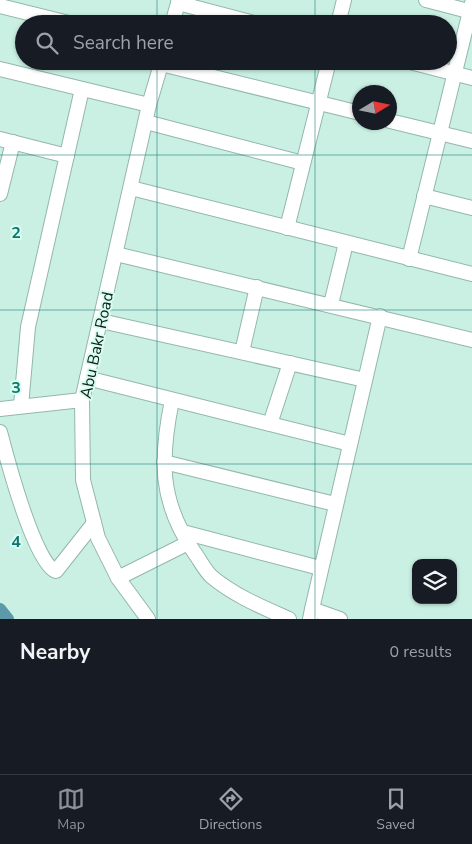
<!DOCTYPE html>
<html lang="en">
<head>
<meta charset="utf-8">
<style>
	body { margin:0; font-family:"Nunito Sans",sans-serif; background:#242831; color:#f1f3f6 }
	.controls { position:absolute; right:15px; bottom:15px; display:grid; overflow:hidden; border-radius:10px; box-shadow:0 1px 4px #0004 }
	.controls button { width:45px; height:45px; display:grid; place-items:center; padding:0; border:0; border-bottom:1px solid #363941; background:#171b24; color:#f1f3f6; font:25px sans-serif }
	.compass { position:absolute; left:352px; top:85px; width:45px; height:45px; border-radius:50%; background:#171b24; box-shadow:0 1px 4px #0004; rotate:80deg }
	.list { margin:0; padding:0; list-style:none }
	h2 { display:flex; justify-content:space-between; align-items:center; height:65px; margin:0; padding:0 20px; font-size:21px }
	h2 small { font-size:16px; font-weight:400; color:#9ea1a6 }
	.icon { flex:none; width:28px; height:28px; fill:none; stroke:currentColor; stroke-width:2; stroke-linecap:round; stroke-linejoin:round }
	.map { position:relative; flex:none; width:472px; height:619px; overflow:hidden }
	.search { position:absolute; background:#171b24; box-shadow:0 1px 4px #0004; left:15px; right:15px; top:15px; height:55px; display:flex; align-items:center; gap:12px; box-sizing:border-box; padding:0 18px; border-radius:28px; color:#9ea1a6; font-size:19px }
	.sheet { height:155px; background:#171b24 }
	nav { display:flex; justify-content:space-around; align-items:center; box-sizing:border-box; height:70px; border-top:1px solid #363941; background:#171b24; font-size:14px; color:#9ea1a6 }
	nav a { display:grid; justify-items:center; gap:2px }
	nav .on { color:#8c9099 }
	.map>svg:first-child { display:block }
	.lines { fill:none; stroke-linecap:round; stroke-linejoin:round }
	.canal { stroke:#5b99ab; stroke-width:12 }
	.minor-casing { stroke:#93b7ab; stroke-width:16 }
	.minor { stroke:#fff; stroke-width:14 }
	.grid { fill:none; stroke:#0f766e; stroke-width:1; stroke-opacity:0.55 }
	.labels { text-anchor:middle; stroke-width:4; stroke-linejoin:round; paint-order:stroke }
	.street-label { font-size:16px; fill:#101e1a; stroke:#d7fdf1 }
	.grid-label { font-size:16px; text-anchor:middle; font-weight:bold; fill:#0f766e; stroke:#d7fdf1; stroke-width:4; stroke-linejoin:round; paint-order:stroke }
</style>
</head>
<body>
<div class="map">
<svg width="472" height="619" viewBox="0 0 472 619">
	<rect width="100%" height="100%" fill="#caf0e4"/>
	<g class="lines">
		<!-- canal -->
		<polyline class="canal" points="0,609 8,619"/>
		<defs>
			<g id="minor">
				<polyline points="426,0 472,12"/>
				<polyline points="178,3 258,24"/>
				<polyline points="0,6 73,24"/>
				<polyline points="172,24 179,0"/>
				<polyline points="338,24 344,0"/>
				<polyline points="406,61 472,78"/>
				<polyline points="161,64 360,113"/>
				<polyline points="0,69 149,105"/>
				<polyline points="390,121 472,141"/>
				<polyline points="146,122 303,163"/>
				<polyline points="0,139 67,156"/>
				<polyline points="131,188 472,274"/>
				<polyline points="0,194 13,142"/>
				<polyline points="424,196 472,208"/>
				<polyline points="287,228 329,61"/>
				<polyline points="116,254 472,340"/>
				<polyline points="409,259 472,3"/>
				<polyline points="331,304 346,243"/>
				<polyline points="101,321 365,380"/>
				<polyline points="242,352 257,287"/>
				<polyline points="87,378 350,444"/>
				<path d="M172,400C160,459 159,501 194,552C200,560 205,571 212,577C235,596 262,607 289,619"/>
				<polyline points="21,406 28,327 82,89"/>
				<polyline points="0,409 82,400"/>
				<polyline points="270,424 290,363"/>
				<path d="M0,432C6,455 35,566 56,571L94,523"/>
				<polyline points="164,462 335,504"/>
				<polyline points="183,532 320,568"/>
				<polyline points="118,578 188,543"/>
				<polyline points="312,609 380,316"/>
				<polyline points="148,619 118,578 98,538 83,480 82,400 149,105 162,61"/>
				<polyline points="310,619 312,609 340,619"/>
			</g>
		</defs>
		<!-- minor casing -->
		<use href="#minor" class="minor-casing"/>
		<!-- minor -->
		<use href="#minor" class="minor"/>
	</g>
	<!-- grid -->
	<path class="grid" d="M157,0V24M315,0V24M157,61V619M315,61V619M0,155H472M0,310H472M0,464H472"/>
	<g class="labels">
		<!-- street labels -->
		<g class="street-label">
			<text transform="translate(96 345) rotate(-78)" y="6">Abu Bakr Road</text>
		</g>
	</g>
	<g class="grid-label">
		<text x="16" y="238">2</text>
		<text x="16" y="393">3</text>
		<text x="16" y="547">4</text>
	</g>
</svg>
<div class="controls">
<button><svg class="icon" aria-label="layers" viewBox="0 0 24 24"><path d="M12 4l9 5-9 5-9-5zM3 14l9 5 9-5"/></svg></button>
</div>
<svg class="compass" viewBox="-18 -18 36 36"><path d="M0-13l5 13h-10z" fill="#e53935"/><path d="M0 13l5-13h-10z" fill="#9ea1a6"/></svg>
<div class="search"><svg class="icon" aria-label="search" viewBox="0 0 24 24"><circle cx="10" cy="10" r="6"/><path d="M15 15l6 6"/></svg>Search here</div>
</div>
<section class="sheet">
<h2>Nearby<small>0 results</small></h2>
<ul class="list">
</ul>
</section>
<nav>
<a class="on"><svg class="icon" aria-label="map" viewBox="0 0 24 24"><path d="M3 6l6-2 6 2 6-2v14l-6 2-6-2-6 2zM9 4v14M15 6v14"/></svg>Map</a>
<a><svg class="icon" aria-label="directions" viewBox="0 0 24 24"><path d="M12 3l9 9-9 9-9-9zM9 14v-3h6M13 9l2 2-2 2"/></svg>Directions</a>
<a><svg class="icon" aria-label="saved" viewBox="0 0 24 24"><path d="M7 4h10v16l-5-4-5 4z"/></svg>Saved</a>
</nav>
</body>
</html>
